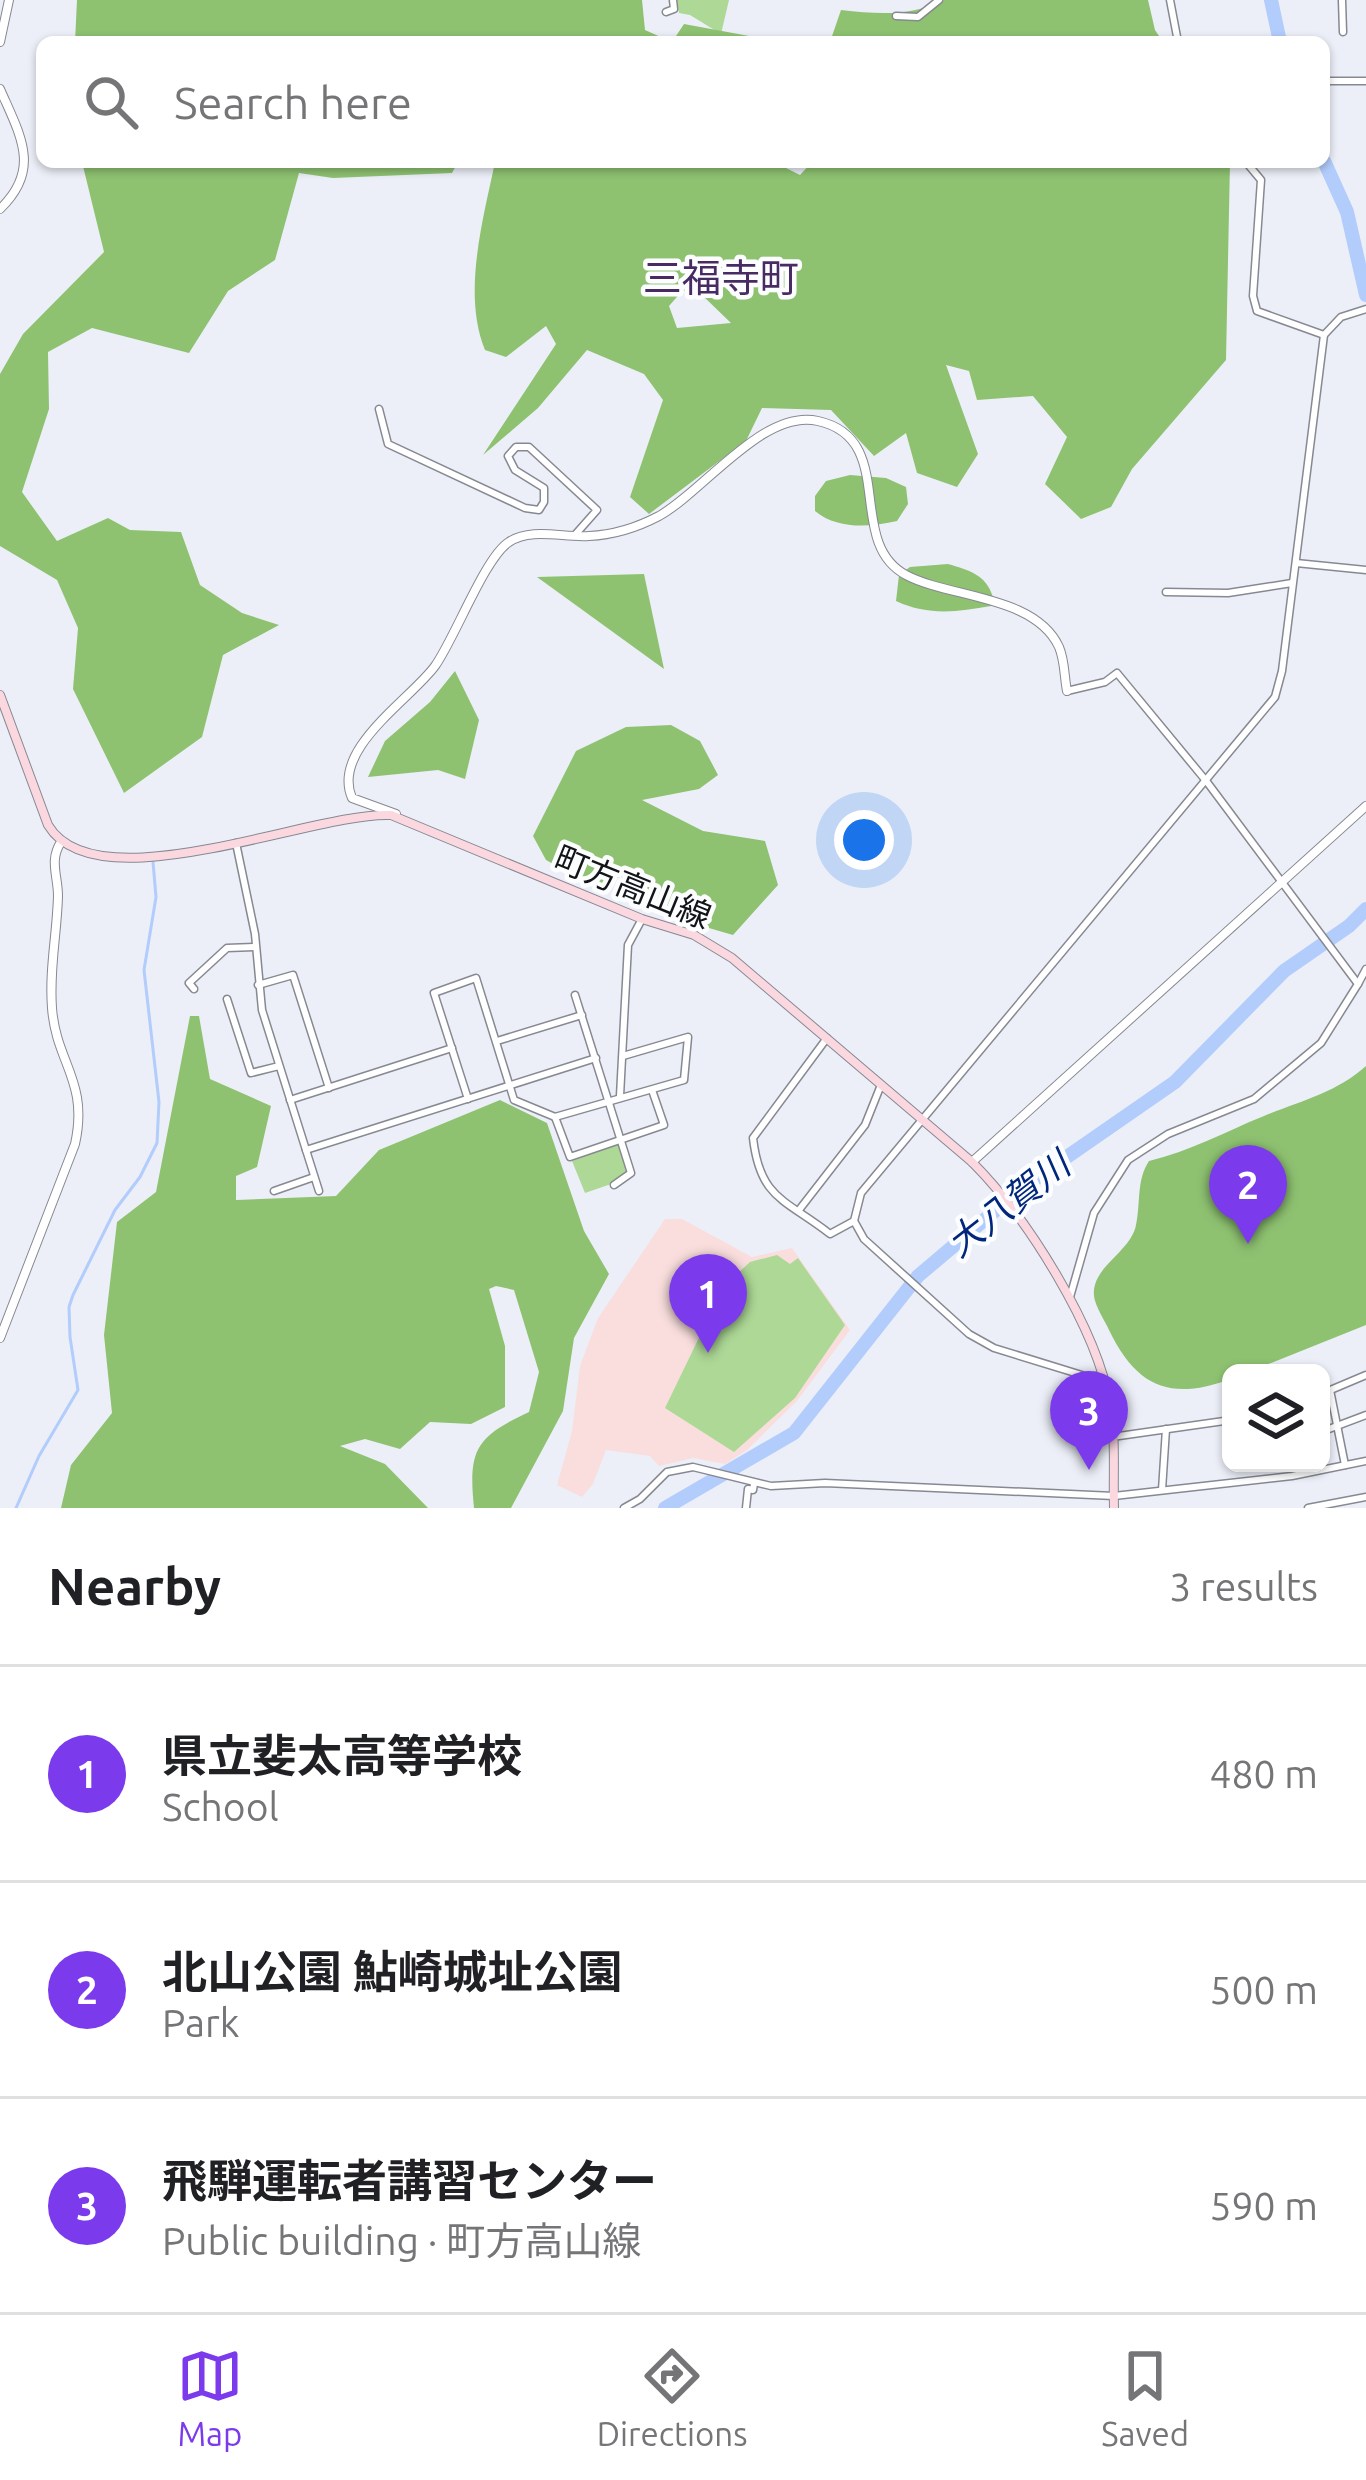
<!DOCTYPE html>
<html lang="en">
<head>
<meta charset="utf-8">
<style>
	body { margin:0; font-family:Ubuntu,"Noto Sans JP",sans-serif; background:#f2f2f2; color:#202124 }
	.controls { position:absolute; right:36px; bottom:36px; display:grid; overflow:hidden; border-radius:18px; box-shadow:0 3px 9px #0004 }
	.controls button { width:108px; height:108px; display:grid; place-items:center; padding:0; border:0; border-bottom:3px solid #e0e0e0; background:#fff; color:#202124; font:60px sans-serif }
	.you { position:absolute; left:864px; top:840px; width:42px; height:42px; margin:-30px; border:9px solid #fff; border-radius:50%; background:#1a73e8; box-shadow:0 0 0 18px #1a73e833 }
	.badge { display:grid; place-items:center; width:78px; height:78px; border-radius:50%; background:#7c3aed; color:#fff; font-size:39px; font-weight:700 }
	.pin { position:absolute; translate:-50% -99px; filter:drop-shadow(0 3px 6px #0008) }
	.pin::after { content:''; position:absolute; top:63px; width:42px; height:36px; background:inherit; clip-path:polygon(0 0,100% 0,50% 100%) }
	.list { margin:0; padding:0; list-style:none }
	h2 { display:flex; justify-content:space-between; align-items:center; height:156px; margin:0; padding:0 48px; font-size:51px }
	h2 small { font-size:39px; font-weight:400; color:#757577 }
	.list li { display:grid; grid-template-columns:78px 1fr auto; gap:36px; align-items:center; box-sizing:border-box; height:216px; padding:0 48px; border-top:3px solid #e0e0e0 }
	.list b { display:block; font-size:45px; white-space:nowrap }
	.list p { margin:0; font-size:39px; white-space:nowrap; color:#757577 }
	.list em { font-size:39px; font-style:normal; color:#757577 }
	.icon { flex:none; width:66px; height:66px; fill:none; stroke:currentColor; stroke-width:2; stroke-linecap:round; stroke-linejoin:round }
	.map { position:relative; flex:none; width:1366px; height:1508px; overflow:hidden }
	.search { position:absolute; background:#fff; box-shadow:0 3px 9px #0004; left:36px; right:36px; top:36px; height:132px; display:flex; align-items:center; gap:30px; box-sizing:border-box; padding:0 42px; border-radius:18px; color:#757577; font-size:45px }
	.sheet { height:804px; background:#fff }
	nav { display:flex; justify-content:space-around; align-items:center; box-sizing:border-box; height:168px; border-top:3px solid #e0e0e0; background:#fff; font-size:33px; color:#757577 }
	nav a { display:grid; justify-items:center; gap:6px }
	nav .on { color:#7c3aed }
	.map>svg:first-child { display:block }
	.education { fill:#f9dedd }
	.green { fill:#add896 }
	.forest { fill:#8ec271; fill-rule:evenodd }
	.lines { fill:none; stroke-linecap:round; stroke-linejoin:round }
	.stream { stroke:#b2ccfc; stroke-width:3 }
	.river { stroke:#b2ccfc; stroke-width:14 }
	.minor-casing { stroke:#868991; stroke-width:9 }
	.tertiary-casing { stroke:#868991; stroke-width:10 }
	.secondary-casing { stroke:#868991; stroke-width:10 }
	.minor { stroke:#fff; stroke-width:6 }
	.tertiary { stroke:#fff; stroke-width:8 }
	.secondary { stroke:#fbd8e0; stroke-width:8 }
	.labels { text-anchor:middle; stroke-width:9; stroke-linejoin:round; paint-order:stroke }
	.street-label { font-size:33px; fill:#131417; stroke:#fcfdfe }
	.water-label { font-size:36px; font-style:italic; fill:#00267d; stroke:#fcfdfe }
	.quarter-label { font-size:39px; fill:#492b64; stroke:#fcfdfe }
</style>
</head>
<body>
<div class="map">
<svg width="1366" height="1508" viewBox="0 0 1366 1508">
	<rect width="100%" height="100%" fill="#eceff8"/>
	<!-- education -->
	<polygon class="education" points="665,1219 682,1219 752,1257 792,1248 850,1330 797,1401 747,1450 725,1464 693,1458 659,1466 650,1456 606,1450 593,1484 582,1497 557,1485 572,1431 580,1366 598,1318"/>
	<!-- green -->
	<g class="green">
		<polygon points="677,0 729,0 721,34 690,15 679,13"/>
		<polygon points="615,1145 620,1145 628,1172 611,1184 585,1193 572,1161"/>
		<polygon points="777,1255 790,1264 798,1258 845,1325 795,1398 734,1452 665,1408 724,1286 750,1262"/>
	</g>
	<!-- forest -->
	<g class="forest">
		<polygon points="77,0 642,0 645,30 672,42 684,24 781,42 75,42"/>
		<path d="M944,0H1148L1155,30L1163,42H830L841,10C878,14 910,17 944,0Z"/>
		<polygon points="82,162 458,162 452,173 333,178 299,173 275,260 228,291 189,353 92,328 48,352 49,409 22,492 57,541 108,518 130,530 181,532 200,585 242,613 279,625 223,655 202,737 124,793 73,689 78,628 57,580 0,546 0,374 23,334 104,252"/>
		<path d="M495,162H774L800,175L812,162H1230L1226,360L1132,469L1111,507L1081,519L1045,484L1067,437L1033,396L977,400L969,371L946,365L978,454L957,487L917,473L906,433L874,456L831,410L762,408L746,441L649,514L630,497L663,400L644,374L587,350L538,408L483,455L556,344L546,326L506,357L485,350C462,294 483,220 495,162ZM683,290L703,296L731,323L677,328L669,306Z"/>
		<path d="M850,475L886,478L906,487L908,504L897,521C870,527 838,530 815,511V496L826,481Z"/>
		<path d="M948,564C968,570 986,574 993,597L991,606C957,612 928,616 896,601L899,575L910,567Z"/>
		<polygon points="644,574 664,669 537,577"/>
		<polygon points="455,671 479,720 465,779 438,770 368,777 385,741 430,702"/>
		<polygon points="671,725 700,741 718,775 699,789 642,800 703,831 765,841 778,885 733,935 664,915 629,874 593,886 546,860 533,836 576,751 626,727"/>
		<path d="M190,1016H199L210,1079L271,1106L257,1167L236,1176V1200L336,1196L379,1150L500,1100L547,1123L584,1231L609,1274L574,1338L563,1411L511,1508H474C468,1449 476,1437 529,1412L539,1372L514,1290L496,1286L489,1289L505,1346V1407L471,1424L430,1422L400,1449L365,1439L340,1446L385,1464L428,1508H61L71,1465L112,1413L104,1335L117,1222L156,1192Z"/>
		<path d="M1366,1066V1325L1246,1373H1231V1379C1171,1401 1137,1388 1109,1330C1105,1321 1095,1306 1094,1296C1091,1267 1131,1252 1136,1225C1141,1202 1136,1181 1149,1161C1191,1151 1224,1132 1264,1116C1300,1101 1336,1093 1366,1066Z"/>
	</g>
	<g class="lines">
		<!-- stream -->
		<polyline class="stream" points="16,1508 39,1456 78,1390 70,1337 69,1307 73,1295 115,1210 140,1177 157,1143 159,1102 144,970 156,897 153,862"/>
		<!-- river -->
		<g class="river">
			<polyline points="1271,0 1280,42"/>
			<polyline points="1324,161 1347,212 1366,295"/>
			<polyline points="665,1508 794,1433 918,1276 1022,1188 1175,1082 1284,971 1349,926 1366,909"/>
		</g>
		<defs>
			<g id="minor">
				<polyline points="1170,0 1178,42"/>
				<polyline points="1342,0 1343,32"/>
				<polyline points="666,12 674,9 673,0"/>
				<polyline points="896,16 918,17 939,0"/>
				<polyline points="1324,81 1366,81"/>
				<polyline points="1246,162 1261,180 1253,296 1257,311 1324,335"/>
				<polyline points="379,409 388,444 525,508 539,510 544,502 544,488 515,470 508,456 516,447 529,447 597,510 574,536"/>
				<polyline points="1296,563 1366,570"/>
				<polyline points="1166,592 1228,593 1292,583"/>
				<polyline points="1067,691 1105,682 1117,673 1207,782 1358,984 1321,1043 1254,1099 1168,1134 1128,1160 1094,1213 1070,1297"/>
				<polyline points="236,843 255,934 262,1010 306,1150 596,1058"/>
				<polyline points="1358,984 1366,969"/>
				<polyline points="258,985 293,975 329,1088"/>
				<polyline points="194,989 189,983 227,948 254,947"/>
				<polyline points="575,995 631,1173 614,1185"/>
				<polyline points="227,999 251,1073 279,1066"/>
				<path d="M827,1038L753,1138C760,1199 785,1199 830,1234L854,1221"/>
				<polyline points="497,1041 582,1015"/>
				<polyline points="620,1096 628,945 642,919"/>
				<polyline points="468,1099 434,993 476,978 514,1100 555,1117 684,1080 688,1037 623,1056"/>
				<polyline points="290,1100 452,1048"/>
				<polyline points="555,1117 570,1157 664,1125 652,1090"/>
				<polyline points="306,1150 319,1191"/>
				<polyline points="274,1191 314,1177"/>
				<polyline points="799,1210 865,1125 881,1085"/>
				<polyline points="1103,1376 1085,1376 994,1348 969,1334 864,1239 854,1221 861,1193 1275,697 1282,671 1324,335 1341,317 1366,309"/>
				<polyline points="1330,1390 1345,1465"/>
				<polyline points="1321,1394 1366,1375"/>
				<polyline points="1321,1432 1366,1415"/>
				<polyline points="1112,1437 1231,1420"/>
				<polyline points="1162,1490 1166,1429"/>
				<polyline points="624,1508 640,1499 667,1472 693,1467 771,1486 825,1483 1114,1496 1292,1476 1366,1461"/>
				<polyline points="746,1508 748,1489 753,1490 754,1484"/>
				<polyline points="1308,1508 1366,1497"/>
			</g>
			<g id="tertiary">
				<polyline points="0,42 9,0"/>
				<path d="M0,89C20,135 42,169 0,209"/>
				<path d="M396,814L352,798C331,749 410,700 435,666C455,638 485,557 509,542C531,527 564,538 589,536C613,535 638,527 659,516C704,491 764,408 818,421C899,439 844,542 906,575C949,598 1035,595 1059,647C1065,661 1064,676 1067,691"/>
				<polyline points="972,1162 1366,806"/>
				<path d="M0,1338L75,1144C89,1081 56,1063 52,1008C49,969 57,934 58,896C58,876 49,860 61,842"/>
			</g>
			<path id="secondary" d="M0,695L48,825C96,906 315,811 391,815L642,919L694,935L732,958L972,1162C1027,1217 1097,1328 1110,1405C1116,1438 1113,1474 1114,1508"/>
		</defs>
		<!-- minor casing -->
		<use href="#minor" class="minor-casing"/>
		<!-- tertiary casing -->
		<use href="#tertiary" class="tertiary-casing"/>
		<!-- secondary casing -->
		<use href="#secondary" class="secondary-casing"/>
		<!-- minor -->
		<use href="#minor" class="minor"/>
		<!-- tertiary -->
		<use href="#tertiary" class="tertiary"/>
		<!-- secondary -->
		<use href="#secondary" class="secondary"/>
	</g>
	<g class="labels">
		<!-- street labels -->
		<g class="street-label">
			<text transform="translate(633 887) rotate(22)" y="12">町方高山線</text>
		</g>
		<!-- water labels -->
		<g class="water-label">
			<text transform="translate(1008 1204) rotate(-38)" y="13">大八賀川</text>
		</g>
		<!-- quarter labels -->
		<g class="quarter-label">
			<text x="721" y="292">三福寺町</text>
		</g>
	</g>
</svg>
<div class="controls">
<button><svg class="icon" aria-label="layers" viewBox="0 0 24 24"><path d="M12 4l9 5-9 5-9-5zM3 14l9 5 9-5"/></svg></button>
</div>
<div class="you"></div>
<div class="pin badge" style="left:708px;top:1353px">1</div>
<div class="pin badge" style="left:1248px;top:1244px">2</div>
<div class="pin badge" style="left:1089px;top:1470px">3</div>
<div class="search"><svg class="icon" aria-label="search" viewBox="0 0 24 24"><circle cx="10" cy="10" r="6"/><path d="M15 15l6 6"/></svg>Search here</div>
</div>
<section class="sheet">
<h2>Nearby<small>3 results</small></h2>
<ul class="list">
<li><span class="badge">1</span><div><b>県立斐太高等学校</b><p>School</p></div><em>480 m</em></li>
<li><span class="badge">2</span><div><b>北山公園 鮎崎城址公園</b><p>Park</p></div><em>500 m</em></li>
<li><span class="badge">3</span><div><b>飛騨運転者講習センター</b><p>Public building · 町方高山線</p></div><em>590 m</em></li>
</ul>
</section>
<nav>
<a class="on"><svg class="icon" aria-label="map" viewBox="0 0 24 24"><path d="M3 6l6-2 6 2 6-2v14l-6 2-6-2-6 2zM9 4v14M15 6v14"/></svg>Map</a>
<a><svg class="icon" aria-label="directions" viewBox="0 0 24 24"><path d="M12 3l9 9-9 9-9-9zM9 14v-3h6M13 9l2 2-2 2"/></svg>Directions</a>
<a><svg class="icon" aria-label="saved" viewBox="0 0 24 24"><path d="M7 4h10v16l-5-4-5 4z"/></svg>Saved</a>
</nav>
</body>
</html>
